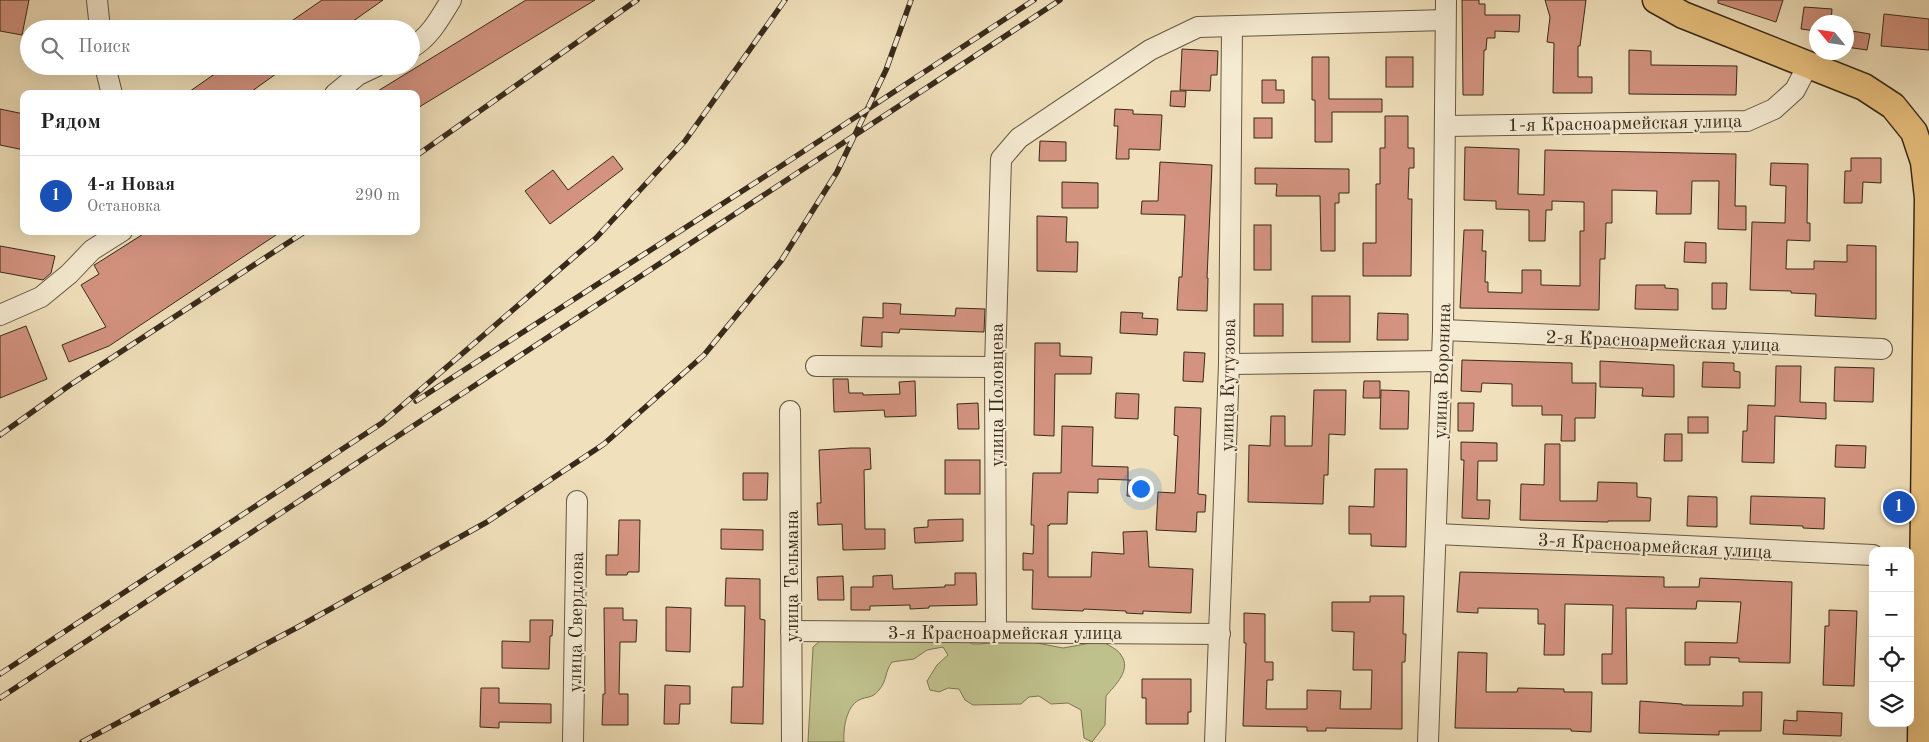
<!DOCTYPE html>
<html lang="ru">
<head>
<meta charset="utf-8">
<style>
	body { margin:0; font-family:"Old Standard TT",serif; background:#f2f2f2; color:#222 }
	.controls { position:absolute; right:15px; bottom:15px; display:grid; overflow:hidden; border-radius:10px; box-shadow:0 5px 20px #0002 }
	.controls button { width:45px; height:45px; display:grid; place-items:center; padding:0; border:0; border-bottom:1px solid #e0e0e0; background:#fff; color:#222; font:25px sans-serif }
	.compass { position:absolute; left:1809px; top:15px; width:45px; height:45px; border-radius:50%; background:#fff; box-shadow:0 5px 20px #0002; rotate:299deg }
	.you { position:absolute; left:1140px; top:488px; width:18px; height:18px; margin:-12px; border:4px solid #fff; border-radius:50%; background:#1a73e8; box-shadow:0 0 0 8px #1a73e833 }
	.badge { display:grid; place-items:center; width:32px; height:32px; border-radius:50%; background:#b45309; color:#fff; font-size:16px; font-weight:700 }
	.pin { position:absolute; translate:-50% -50%; border:2px solid #fff; box-shadow:0 1px 5px #0006 }
	.list { margin:0; padding:0; list-style:none }
	h2 { display:flex; justify-content:space-between; align-items:center; height:65px; margin:0; padding:0 20px; font-size:21px }
	h2 small { font-size:16px; font-weight:400; color:#767676 }
	.list li { display:grid; grid-template-columns:32px 1fr auto; gap:15px; align-items:center; box-sizing:border-box; height:80px; padding:0 20px; border-top:1px solid #e0e0e0 }
	.list b { display:block; font-size:19px; white-space:nowrap }
	.list p { margin:0; font-size:16px; white-space:nowrap; color:#767676 }
	.list em { font-size:16px; font-style:normal; color:#767676 }
	.icon { flex:none; width:28px; height:28px; fill:none; stroke:currentColor; stroke-width:2; stroke-linecap:round; stroke-linejoin:round }
	.map { position:relative; flex:none; width:1929px; height:742px; overflow:hidden }
	.search { position:absolute; background:#fff; box-shadow:0 5px 20px #0002; left:20px; top:20px; width:400px; height:55px; display:flex; align-items:center; gap:12px; box-sizing:border-box; padding:0 18px; border-radius:28px; color:#767676; font-size:19px }
	.panel { position:absolute; background:#fff; box-shadow:0 5px 20px #0002; left:20px; top:90px; width:400px; height:145px; border-radius:10px }
	.map>svg:first-child { display:block }
	.green { fill:#bfc18c; stroke:#7c7653 }
	.building { fill:#d39380; stroke:#382a1a }
	.lines { fill:none; stroke-linecap:round; stroke-linejoin:round }
	.minor-casing { stroke:#665842; stroke-width:22 }
	.major-casing { stroke:#382a1a; stroke-width:29 }
	.minor { stroke:#f5ebd3; stroke-width:20 }
	.major { stroke:#e8c07e; stroke-width:26 }
	.rail-casing { stroke:#382a1a; stroke-width:5.5 }
	.rail { stroke:#f5ebd3; stroke-width:4; stroke-dasharray:11; stroke-linecap:butt }
	.labels { text-anchor:middle; stroke-width:4; stroke-linejoin:round; paint-order:stroke }
	.street-label { font-size:19px; fill:#382a1a; stroke:#f5ebd3 }
</style>
</head>
<body>
<div class="map">
<svg width="1929" height="742" viewBox="0 0 1929 742">
	<rect width="100%" height="100%" fill="#f0e0bb"/>
	<filter id="stains"><feTurbulence type="fractalNoise" baseFrequency=".004" numOctaves="4"/><feColorMatrix values="0 0 0 0 .2 0 0 0 0 .09 0 0 0 0 .02 0 0 0 .5 -.17"/></filter>
	<radialGradient id="worn" r=".72"><stop offset=".6" stop-color="#630" stop-opacity="0"/><stop offset="1" stop-color="#630" stop-opacity=".3"/></radialGradient>
	<!-- green -->
	<path class="green" d="M957,633L972,644H979L1021,640L1063,648L1102,641C1107,645 1118,649 1121,655C1132,670 1115,685 1106,696L1105,725L1092,742L1084,738L1081,710L1068,703L1051,704L1039,696L1029,697L1021,704L973,705L965,700L959,689L948,688L939,692L930,690L927,681L937,665L948,655L943,647L927,650L914,659L892,662C885,671 887,681 879,690C872,699 867,696 859,700C846,707 843,729 844,742H808L813,647L820,641Z"/>
	<!-- building -->
	<g class="building">
		<polygon points="0,0 29,0 22,35 0,31"/>
		<polygon points="322,0 383,0 342,29 280,29"/>
		<polygon points="526,0 595,0 416,109 416,94 373,94"/>
		<polygon points="1462,0 1479,0 1479,4 1485,4 1485,15 1520,15 1519,32 1495,31 1495,38 1487,38 1486,50 1484,50 1483,95 1463,95"/>
		<polygon points="1545,0 1586,0 1580,46 1578,46 1578,77 1592,77 1592,93 1553,93 1554,43 1547,42 1550,17"/>
		<polygon points="1718,0 1783,0 1776,22 1718,3"/>
		<polygon points="1804,7 1832,9 1831,22 1816,22 1816,31 1801,29"/>
		<polygon points="1884,14 1929,19 1929,50 1881,46"/>
		<polygon points="1846,30 1870,34 1867,50 1846,47"/>
		<polygon points="1182,49 1218,51 1217,75 1211,75 1210,91 1180,90"/>
		<polygon points="1629,50 1651,51 1651,65 1737,66 1736,95 1629,94"/>
		<polygon points="1312,57 1329,57 1329,99 1382,99 1382,112 1332,112 1332,142 1315,142 1315,100 1312,100"/>
		<rect x="1386" y="57" width="27" height="30"/>
		<polygon points="226,66 287,66 248,94 186,94"/>
		<polygon points="1262,80 1276,80 1276,90 1284,90 1284,103 1262,103"/>
		<polygon points="1171,91 1186,91 1185,107 1170,106"/>
		<polygon points="0,109 24,114 24,150 0,145"/>
		<polygon points="1115,109 1133,110 1133,114 1162,115 1160,150 1129,149 1129,159 1116,159 1118,126 1114,126"/>
		<polygon points="1385,116 1408,116 1408,148 1414,148 1414,168 1409,168 1408,199 1412,199 1411,276 1363,276 1363,243 1376,243 1376,184 1380,184 1380,148 1385,148"/>
		<rect x="1254" y="118" width="18" height="20"/>
		<polygon points="1040,141 1066,142 1066,161 1039,161"/>
		<polygon points="1465,147 1519,149 1518,194 1544,195 1545,150 1736,154 1735,206 1746,206 1746,230 1718,229 1719,181 1692,181 1691,214 1656,214 1657,191 1612,190 1612,223 1606,223 1605,259 1600,259 1599,310 1460,308 1464,230 1483,230 1482,251 1486,251 1485,282 1488,282 1488,292 1522,293 1522,270 1541,270 1541,285 1580,286 1580,231 1584,231 1584,202 1552,201 1552,210 1546,210 1545,241 1529,241 1529,210 1496,209 1496,201 1464,200"/>
		<polygon points="613,156 623,169 550,224 525,191 553,170 568,190"/>
		<polygon points="1851,158 1881,158 1881,183 1863,182 1862,203 1844,203 1845,171 1851,171"/>
		<polygon points="1160,162 1212,165 1207,278 1208,278 1207,311 1177,310 1179,277 1182,277 1185,215 1141,214 1142,201 1158,201"/>
		<polygon points="1771,163 1808,164 1807,223 1810,223 1810,241 1787,240 1786,269 1814,269 1814,261 1847,262 1847,245 1876,246 1876,319 1815,316 1816,294 1791,293 1791,291 1750,290 1752,222 1785,223 1786,186 1770,185"/>
		<polygon points="1255,168 1349,169 1349,193 1339,193 1339,203 1335,203 1335,251 1321,251 1320,196 1276,196 1277,184 1255,184"/>
		<polygon points="1062,182 1098,183 1098,208 1062,208"/>
		<polygon points="1037,216 1067,217 1066,242 1078,242 1077,272 1037,271"/>
		<rect x="1254" y="225" width="17" height="45"/>
		<polygon points="148,231 282,231 109,346 69,362 62,345 106,327 81,285 99,274 94,265 96,264"/>
		<polygon points="1685,242 1706,243 1706,263 1684,262"/>
		<polygon points="0,246 55,256 51,273 43,280 0,272"/>
		<polygon points="1712,283 1727,283 1726,309 1712,309"/>
		<polygon points="1636,285 1665,285 1665,288 1678,289 1678,310 1635,309"/>
		<rect x="1312" y="296" width="38" height="46"/>
		<polygon points="883,303 901,304 900,314 955,316 956,308 985,309 984,332 900,329 899,333 882,332 882,347 861,346 863,317 883,318"/>
		<rect x="1254" y="304" width="29" height="32"/>
		<polygon points="1121,312 1143,313 1142,318 1158,319 1157,335 1120,333"/>
		<polygon points="1378,313 1408,314 1408,340 1377,340"/>
		<polygon points="26,326 47,379 0,398 0,336"/>
		<polygon points="1035,343 1060,343 1060,356 1092,357 1091,374 1055,374 1054,436 1034,435"/>
		<polygon points="1184,352 1205,353 1203,382 1183,381"/>
		<polygon points="1462,360 1572,363 1572,383 1596,383 1595,418 1575,418 1575,441 1561,441 1562,415 1542,415 1542,406 1512,406 1512,384 1482,383 1481,392 1461,391"/>
		<polygon points="1600,361 1674,365 1674,397 1642,396 1643,388 1600,387"/>
		<polygon points="1703,362 1734,363 1734,371 1740,372 1740,388 1702,387"/>
		<polygon points="1776,366 1801,366 1800,402 1826,403 1826,419 1775,416 1774,463 1742,462 1743,431 1747,431 1748,405 1775,406"/>
		<polygon points="1835,367 1874,368 1873,402 1834,401"/>
		<polygon points="833,379 848,379 849,393 863,393 863,395 900,394 899,382 915,381 916,416 885,417 884,410 834,412"/>
		<polygon points="1364,381 1380,381 1380,398 1363,398"/>
		<polygon points="1314,390 1346,390 1345,435 1329,434 1328,475 1324,475 1323,504 1248,502 1249,445 1270,446 1271,416 1285,416 1285,446 1312,446"/>
		<polygon points="1381,390 1409,391 1408,429 1380,429"/>
		<polygon points="1116,393 1139,394 1138,419 1115,418"/>
		<polygon points="978,403 979,429 958,429 957,404"/>
		<polygon points="1458,403 1474,403 1473,431 1458,431"/>
		<polygon points="1175,407 1201,408 1198,494 1206,495 1205,512 1197,512 1196,532 1156,530 1158,492 1175,493 1178,436 1174,435"/>
		<rect x="1688" y="417" width="20" height="16"/>
		<polygon points="1062,426 1093,427 1092,466 1128,467 1128,480 1098,479 1098,493 1068,492 1067,524 1050,524 1049,526 1048,525 1048,577 1091,577 1092,552 1124,554 1123,532 1147,531 1149,567 1193,569 1191,613 1143,611 1143,614 1126,613 1126,611 1084,609 1083,611 1032,609 1033,570 1023,570 1023,553 1033,554 1034,525 1031,525 1033,473 1061,473"/>
		<polygon points="1665,434 1682,434 1682,461 1664,461"/>
		<polygon points="1461,442 1497,443 1497,461 1478,461 1477,500 1490,500 1489,519 1462,518 1464,460 1461,460"/>
		<polygon points="1545,444 1560,444 1560,501 1597,501 1598,482 1637,483 1637,497 1651,498 1650,521 1608,521 1608,522 1520,520 1521,484 1544,485"/>
		<polygon points="1836,445 1866,446 1865,468 1835,467"/>
		<polygon points="851,448 870,448 871,469 864,470 865,529 885,529 885,549 843,550 842,524 818,525 817,503 821,503 819,450"/>
		<rect x="945" y="460" width="35" height="34"/>
		<polygon points="1375,469 1407,469 1406,547 1371,546 1371,534 1349,534 1349,506 1374,507"/>
		<polygon points="743,473 768,473 767,500 743,500"/>
		<polygon points="1128,480 1146,481 1145,497 1127,496"/>
		<polygon points="1688,496 1717,497 1717,527 1687,526"/>
		<polygon points="1751,496 1825,498 1824,529 1803,528 1803,526 1750,524"/>
		<polygon points="963,519 963,541 915,543 914,528 928,527 928,520"/>
		<polygon points="619,520 640,520 639,572 628,572 627,575 606,575 606,555 618,555"/>
		<polygon points="721,529 763,530 763,550 721,549"/>
		<polygon points="1460,572 1664,577 1664,587 1699,587 1700,578 1792,582 1790,663 1739,662 1739,658 1710,657 1710,665 1685,665 1685,642 1737,643 1741,602 1697,601 1696,609 1626,608 1627,684 1602,684 1602,654 1612,654 1613,605 1565,604 1564,655 1544,655 1545,624 1538,624 1538,609 1478,608 1478,613 1457,612"/>
		<polygon points="955,573 976,573 977,605 929,606 929,608 910,609 910,605 870,606 870,610 851,610 851,587 873,587 873,576 892,575 893,589 945,587 945,585 955,585"/>
		<polygon points="843,576 844,600 818,600 817,577"/>
		<polygon points="726,578 760,579 760,619 765,620 763,724 731,723 732,687 743,687 745,606 725,606"/>
		<polygon points="1370,596 1404,596 1403,634 1406,634 1405,662 1402,662 1402,729 1326,728 1326,731 1307,731 1307,727 1243,726 1246,643 1244,643 1244,613 1265,614 1265,662 1273,662 1273,680 1267,680 1266,709 1307,709 1307,690 1341,691 1340,709 1371,709 1372,670 1353,670 1354,632 1332,631 1332,602 1370,602"/>
		<polygon points="666,607 691,608 690,652 666,651"/>
		<polygon points="604,608 623,608 623,620 637,620 636,642 620,642 619,694 628,694 628,725 602,725 603,694 605,694"/>
		<polygon points="1829,610 1857,611 1854,686 1823,685 1825,626 1829,626"/>
		<polygon points="530,620 553,620 552,636 550,636 549,669 502,668 502,641 530,642"/>
		<polygon points="1458,652 1487,653 1486,692 1517,692 1518,688 1564,689 1564,692 1592,692 1591,732 1571,731 1571,729 1455,728"/>
		<polygon points="1142,679 1191,679 1191,712 1188,712 1188,724 1146,724 1146,698 1142,698"/>
		<polygon points="665,685 690,686 690,704 680,704 679,724 664,724"/>
		<polygon points="481,688 499,688 499,703 551,704 551,723 499,722 499,728 480,727"/>
		<polygon points="1743,692 1762,692 1761,731 1719,731 1719,735 1639,733 1640,701 1682,704 1682,705 1743,706"/>
		<polygon points="1797,711 1842,713 1841,736 1783,734 1784,720 1797,721"/>
	</g>
	<g class="lines">
		<defs>
			<g id="minor">
				<polyline points="97,0 100,29"/>
				<path d="M411,48C430,37 440,18 451,0"/>
				<polyline points="105,66 112,94"/>
				<polyline points="335,94 358,75 377,66"/>
				<polyline points="1446,126 1747,121 1774,109 1795,90 1808,65"/>
				<polyline points="0,315 41,297 69,274 92,250 122,231"/>
				<polyline points="1443,330 1882,349"/>
				<polyline points="1229,364 1442,361"/>
				<polyline points="816,366 995,367"/>
				<polyline points="790,411 792,742"/>
				<polyline points="1437,534 1873,555"/>
				<polyline points="791,631 1220,634"/>
				<polyline points="996,632 995,367 1001,159 1019,138 1150,50 1198,27 1445,20"/>
				<polyline points="573,742 577,501"/>
				<polyline points="1215,742 1229,364 1232,27"/>
				<polyline points="1428,742 1443,330 1446,0"/>
			</g>
			<polyline id="major" points="1656,0 1683,15 1864,87 1893,106 1914,132 1924,162 1928,198 1921,742"/>
		</defs>
		<!-- minor casing -->
		<use href="#minor" class="minor-casing"/>
		<!-- major casing -->
		<use href="#major" class="major-casing"/>
		<!-- minor -->
		<use href="#minor" class="minor"/>
		<!-- major -->
		<use href="#major" class="major"/>
		<defs>
			<g id="rail">
				<polyline points="416,156 637,0"/>
				<polyline points="416,401 778,168 1034,0"/>
				<polyline points="0,435 70,385 306,231"/>
				<polyline points="0,674 382,423 596,238 685,141 785,0"/>
				<polyline points="0,698 1060,0"/>
				<polyline points="82,742 298,627 487,522 604,444 704,355 781,261 837,172 886,70 911,0"/>
			</g>
		</defs>
		<!-- rail casing -->
		<use href="#rail" class="rail-casing"/>
		<!-- rail -->
		<use href="#rail" class="rail"/>
	</g>
	<g class="labels">
		<!-- street labels -->
		<g class="street-label">
			<text transform="translate(1625 122) rotate(-1)" y="7">1-я Красноармейская улица</text>
			<text transform="translate(1663 340) rotate(2)" y="7">2-я Красноармейская улица</text>
			<text transform="translate(1441 371) rotate(-88)" y="7">улица Воронина</text>
			<text transform="translate(1227 385) rotate(-89)" y="7">улица Кутузова</text>
			<text transform="translate(996 395) rotate(-90)" y="7">улица Половцева</text>
			<text transform="translate(1655 545) rotate(3)" y="7">3-я Красноармейская улица</text>
			<text transform="translate(791 576) rotate(-90)" y="7">улица Тельмана</text>
			<text transform="translate(575 622) rotate(-89)" y="7">улица Свердлова</text>
			<text x="1005" y="639">3-я Красноармейская улица</text>
		</g>
	</g>
	<rect width="100%" height="100%" filter="url(#stains)"/>
	<rect width="100%" height="100%" fill="url(#worn)"/>
</svg>
<div class="controls">
<button>+</button>
<button>−</button>
<button><svg class="icon" aria-label="locate" viewBox="0 0 24 24"><circle cx="12" cy="12" r="6"/><path d="M12 2v4M12 18v4M2 12h4M18 12h4"/></svg></button>
<button><svg class="icon" aria-label="layers" viewBox="0 0 24 24"><path d="M12 4l9 5-9 5-9-5zM3 14l9 5 9-5"/></svg></button>
</div>
<svg class="compass" viewBox="-18 -18 36 36"><path d="M0-13l5 13h-10z" fill="#e53935"/><path d="M0 13l5-13h-10z" fill="#767676"/></svg>
<div class="you"></div>
<div class="pin badge" style="left:1899px;top:507px;background:#1a4fb4">1</div>
<div class="search"><svg class="icon" aria-label="search" viewBox="0 0 24 24"><circle cx="10" cy="10" r="6"/><path d="M15 15l6 6"/></svg>Поиск</div>
<section class="panel">
<h2>Рядом<small></small></h2>
<ul class="list">
<li><span class="badge" style="background:#1a4fb4">1</span><div><b>4-я Новая</b><p>Остановка</p></div><em>290 m</em></li>
</ul>
</section>
</div>
</body>
</html>
